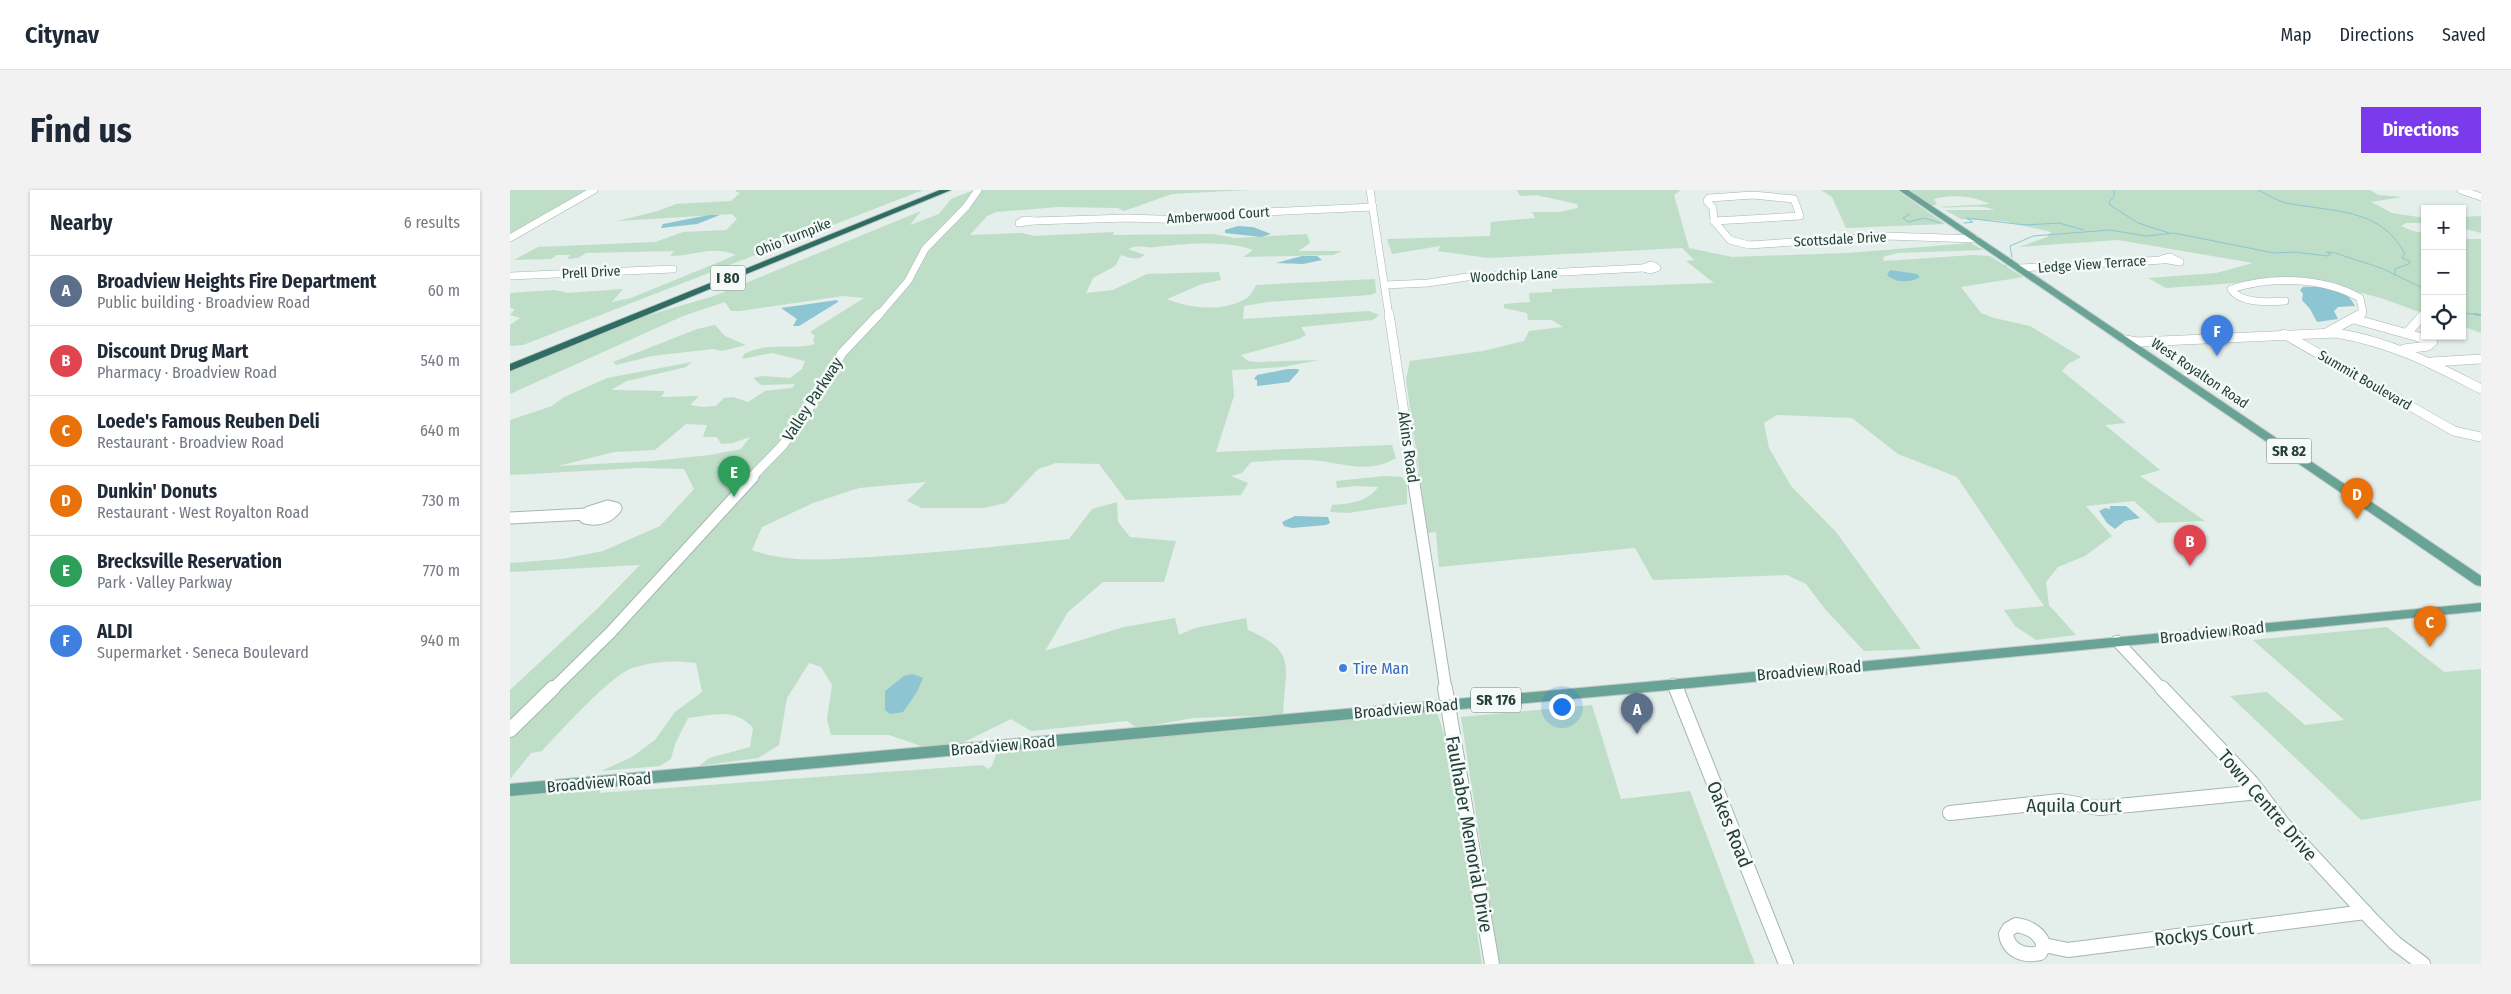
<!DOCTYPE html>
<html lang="en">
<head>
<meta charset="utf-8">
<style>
	body { margin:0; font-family:"Fira Sans Condensed",sans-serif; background:#f2f2f3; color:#1f2937 }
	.controls { position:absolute; right:15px; top:15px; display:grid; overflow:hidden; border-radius:0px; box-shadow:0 1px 4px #0004 }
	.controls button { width:45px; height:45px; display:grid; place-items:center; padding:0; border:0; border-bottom:1px solid #e0e1e3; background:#fff; color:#1f2937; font:25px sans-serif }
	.you { position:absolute; left:1051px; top:516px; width:18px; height:18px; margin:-12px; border:4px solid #fff; border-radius:50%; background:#1a73e8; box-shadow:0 0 0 8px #1a73e833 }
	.badge { display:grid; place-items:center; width:32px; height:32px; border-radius:50%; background:#7c3aed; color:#fff; font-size:16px; font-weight:700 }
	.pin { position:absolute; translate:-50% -41px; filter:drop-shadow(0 1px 2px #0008) }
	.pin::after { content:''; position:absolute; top:26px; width:18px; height:15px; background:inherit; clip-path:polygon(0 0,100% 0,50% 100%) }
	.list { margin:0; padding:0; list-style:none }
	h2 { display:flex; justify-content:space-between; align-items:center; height:65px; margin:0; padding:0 20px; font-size:21px }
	h2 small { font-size:16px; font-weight:400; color:#747a83 }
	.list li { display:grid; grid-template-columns:32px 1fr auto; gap:15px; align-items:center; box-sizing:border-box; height:70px; padding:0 20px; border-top:1px solid #e0e1e3 }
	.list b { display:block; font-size:19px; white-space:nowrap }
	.list p { margin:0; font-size:16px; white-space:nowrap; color:#747a83 }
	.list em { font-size:16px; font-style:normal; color:#747a83 }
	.icon { flex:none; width:28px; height:28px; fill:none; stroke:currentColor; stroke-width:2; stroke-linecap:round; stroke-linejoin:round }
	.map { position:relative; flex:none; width:1971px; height:774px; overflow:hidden; border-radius:0px }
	header { display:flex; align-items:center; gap:30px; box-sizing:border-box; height:70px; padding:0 25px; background:#fff; border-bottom:1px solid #e0e1e3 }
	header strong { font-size:24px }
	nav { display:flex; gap:28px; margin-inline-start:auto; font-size:18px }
	.intro { display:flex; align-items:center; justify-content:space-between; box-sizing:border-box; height:120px; padding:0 30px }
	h1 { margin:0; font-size:35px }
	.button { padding:12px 22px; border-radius:0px; background:#7c3aed; color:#fff; font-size:18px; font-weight:700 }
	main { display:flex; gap:30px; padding:0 30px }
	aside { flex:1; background:#fff; border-radius:0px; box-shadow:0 1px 4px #0004 }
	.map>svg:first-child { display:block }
	.green { fill:#bedec8; fill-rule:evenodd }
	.water { fill:#8dc5d2 }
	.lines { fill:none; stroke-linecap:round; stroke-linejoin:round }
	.stream-far1 { stroke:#8dc5d2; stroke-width:1 }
	.stream { stroke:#8dc5d2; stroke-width:2 }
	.minor-far3-casing { stroke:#a6b6b1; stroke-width:8 }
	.minor-far2-casing { stroke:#a6b6b1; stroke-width:10 }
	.minor-far1-casing { stroke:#a6b6b1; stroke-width:13 }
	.minor-casing { stroke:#a6b6b1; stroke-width:16 }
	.major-casing { stroke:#c1cac8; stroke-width:2 }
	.highway-casing { stroke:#c1cac8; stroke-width:2 }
	.minor-far3 { stroke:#fff; stroke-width:7 }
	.minor-far2 { stroke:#fff; stroke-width:9 }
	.minor-far1 { stroke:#fff; stroke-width:11 }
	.minor { stroke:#fff; stroke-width:14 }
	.major { fill:#69a396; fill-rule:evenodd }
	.highway { fill:#2f6c62; fill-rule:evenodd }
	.shop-dot { fill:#3f7fe0; stroke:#f5faf8; stroke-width:2 }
	.labels { text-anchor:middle; stroke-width:5; stroke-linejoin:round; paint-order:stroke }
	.far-street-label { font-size:14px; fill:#234039; stroke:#f5faf8 }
	.shield { fill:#f5faf8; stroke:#627872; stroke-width:1 }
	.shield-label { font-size:15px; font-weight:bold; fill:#234039 }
	.street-label { font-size:16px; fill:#234039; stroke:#f5faf8 }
	.shop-label { font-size:16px; fill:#366cbe; stroke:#f5faf8; text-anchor:start }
	.near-street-label { font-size:19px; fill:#234039; stroke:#f5faf8 }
</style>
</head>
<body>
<header>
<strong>Citynav</strong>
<nav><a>Map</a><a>Directions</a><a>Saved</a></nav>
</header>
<div class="intro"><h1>Find us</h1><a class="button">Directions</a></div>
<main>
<aside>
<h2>Nearby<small>6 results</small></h2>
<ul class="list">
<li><span class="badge" style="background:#5c6f8a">A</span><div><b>Broadview Heights Fire Department</b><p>Public building · Broadview Road</p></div><em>60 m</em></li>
<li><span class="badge" style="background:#e0444e">B</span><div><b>Discount Drug Mart</b><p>Pharmacy · Broadview Road</p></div><em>540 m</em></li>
<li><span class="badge" style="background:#e8710a">C</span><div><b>Loede's Famous Reuben Deli</b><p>Restaurant · Broadview Road</p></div><em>640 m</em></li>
<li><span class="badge" style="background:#e8710a">D</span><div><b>Dunkin' Donuts</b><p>Restaurant · West Royalton Road</p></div><em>730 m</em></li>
<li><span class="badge" style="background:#2e9e5b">E</span><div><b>Brecksville Reservation</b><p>Park · Valley Parkway</p></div><em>770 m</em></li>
<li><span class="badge" style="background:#3f7fe0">F</span><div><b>ALDI</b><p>Supermarket · Seneca Boulevard</p></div><em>940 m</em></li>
</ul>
</aside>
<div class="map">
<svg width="1971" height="774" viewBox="0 0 1971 774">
	<rect width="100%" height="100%" fill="#e4eeea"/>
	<!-- green -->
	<g class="green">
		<polygon points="0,0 82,0 0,47"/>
		<path d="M227,0H413L13,155L0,156V135L10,128L0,125L5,119L0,118V103L44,100L58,103L113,99L102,112L121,108L226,65C203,55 184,66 160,66L164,61L76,63L68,68L57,69L60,65H47L41,69L4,70L28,57L145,52L173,42L216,40L227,29L222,24L107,31L148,21L166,14L221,11L230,3L225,1Z"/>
		<path d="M464,0H739L662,4L614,21L608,18L548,17L486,22L477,26L460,45L511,43L525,46L604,42L603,45L703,44L725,48L797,44L800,53L788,61H832L823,65L733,67L743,60C717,50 672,54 645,57C635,58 628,54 618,59L635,65C627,71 620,68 611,65L605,76L583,88L576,103L603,100L637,84L709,82L711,90L692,94L657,109C680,119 715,122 737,108C741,105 744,99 746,95L865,89L866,103L860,105L758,112L734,116L733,129L859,121L869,125L863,130L791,137L796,145L789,149L731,165L738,171L746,172L809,170L773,177L722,180L724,206L706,262L882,255L886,268C855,286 831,271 799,270C780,269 760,271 741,272L732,283L721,286L738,293L731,305L616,310L589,274L546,273L528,279L496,313L474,318H412L397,311L416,292L349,298L303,313L252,337L242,360C279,374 323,369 362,367C428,363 493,356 559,349L582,319L607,312L608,332L620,347L666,351L654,392H593L558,422L535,461L614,437L665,428L669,445L685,438L736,428L738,440C788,462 775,476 773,525L684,528L627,538L617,531L521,541L501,529L452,553L414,557L379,545H321L317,529L322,495L311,477L299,473L277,508L269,555L248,568L189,576L199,568L240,557L243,538C225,517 203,525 178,528L165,554L161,569L150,576L91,581L122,567L145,550L165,522L192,502L186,473C164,470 143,471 122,478C100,486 50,542 32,561L21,563L0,589V500L87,419L130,375L0,382V373L52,369L93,361L150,336L184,299L174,279L128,278L0,285V230L42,216L54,207L97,188L182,172L176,177L117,191L101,200L155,201L151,207L189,206L180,215L193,217L206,216L214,208L223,207L238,212L255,201L282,198L285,194L251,195L243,188L252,186L280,188L292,179L295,171L262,163L232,169L234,164C259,151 282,161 305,154L303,151L305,146L300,142L354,108L333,106L230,121H221L215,112L173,126L0,204V181L115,132L204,106L411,21L400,35L429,24L441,9ZM176,234L197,235L193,247H207L211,254L223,253L240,247L231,259L200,265L143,271L48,276L104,262L145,260Z"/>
		<polygon points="1007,0 1171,0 1164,5 1179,58 1222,67 1337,63 1461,53 1473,60 1387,63 1373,67 1374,71 1463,65 1480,66 1513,87 1451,97 1471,123 1484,128 1520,136 1571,167 1558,174 1552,181 1616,233 1595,235 1650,280 1630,286 1695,331 1648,333 1624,311 1576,316 1602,346 1575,366 1548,377 1536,392 1539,415 1566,445 1526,450 1505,436 1494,420 1534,416 1447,287 1388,264 1342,228 1267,225 1254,233 1259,258 1281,296 1326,342 1411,459 1354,461 1315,419 1296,394 1277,385 1143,390 1125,358 929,377 926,342 918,343 896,190 900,171 973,161 1014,151 1019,141 1053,137 1042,130 1018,130 1017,123 994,118 994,114 1020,112 1019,103 1042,102 1042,99 1204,93 1176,71 1184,70 1172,58 978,68 928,61 930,56 882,64 877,49 980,46 981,32 1025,28 1022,22 1049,22 1068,18 1067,14 1026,5 1010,6"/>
		<polygon points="1311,0 1387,0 1435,34 1336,38 1322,7"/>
		<path d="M1401,0H1860L1868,5L1892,7L1861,12L1882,23L1915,28V33H1896L1891,36L1903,41L1915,43V124L1871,108L1820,95L1741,92L1656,98L1638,88L1706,83L1743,73L1608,50L1509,57L1537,47L1541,42L1494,31L1451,29L1435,20H1484C1472,13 1444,19 1428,17L1480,14C1462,6 1443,4 1424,9L1427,15H1419Z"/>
		<polygon points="1971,26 1971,43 1952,38 1952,27"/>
		<polygon points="1952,49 1971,49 1971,143 1952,136"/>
		<polygon points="205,135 215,146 236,155 212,161 203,159 142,166 106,175 103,172 187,139"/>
		<path d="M874,286L892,287L897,294V314L838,323L820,322L822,315C839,314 858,312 868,297L846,296L827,298L826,291Z"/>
		<polygon points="1877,437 1934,482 1971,479 1971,610 1851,630 1720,506 1757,502 1795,535 1834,530 1743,450"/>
		<polygon points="1082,515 1111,609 1180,601 1245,774 989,774 951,527"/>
		<path d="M911,523H927C956,604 958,690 972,774H0V602L95,594L89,603L473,575L478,579L482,576L487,562Z"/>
	</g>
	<!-- water -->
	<g class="water">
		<polygon points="199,25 210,25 187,34 151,38 153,34"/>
		<polygon points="728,36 743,37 761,44 751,47 715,43 715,40"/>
		<polygon points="792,66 807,66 812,70 793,74 766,73"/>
		<path d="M1380,80L1407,84L1410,87C1401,93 1385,93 1377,85Z"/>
		<path d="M1793,97C1810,96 1837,97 1845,116L1828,117L1824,121L1828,129L1807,132L1800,119L1792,110L1793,104L1790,100Z"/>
		<polygon points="327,110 328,112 289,136 283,136 287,129 271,118"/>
		<polygon points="778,179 788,179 789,181 779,192 747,196 747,190 744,189 747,185"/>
		<polygon points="1600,316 1616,316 1630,328 1615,331 1605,339 1597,333 1589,321 1595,318 1600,319"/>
		<polygon points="785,326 818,327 820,333 816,335 782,338 774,336 772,332"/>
		<polygon points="403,484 413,488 407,502 393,522 380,524 375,520 375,501 394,486"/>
	</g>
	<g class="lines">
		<!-- stream-far1 -->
		<g class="stream-far1">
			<polyline points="1604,0 1604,7 1599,12 1600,15 1628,33 1659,43"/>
			<path d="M1748,0C1757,4 1767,11 1776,13C1821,22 1871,17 1895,64L1892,68L1900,71L1899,74L1885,79V85"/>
			<polyline points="1400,24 1393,28 1398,32 1414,28 1430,33"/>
			<polyline points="1454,33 1463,32 1456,28 1515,35 1549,33 1574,40"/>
			<polyline points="1502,67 1500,56 1523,46 1600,40 1636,46 1664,43 1764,63 1785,62 1818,66 1821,64 1816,62 1822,62 1871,78 1915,99"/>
			<polyline points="1495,77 1497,74"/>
			<polyline points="1952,123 1971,125"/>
		</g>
		<!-- stream -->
		<polyline class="stream" points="1964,124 1971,125"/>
		<defs>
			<g id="minor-far3">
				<polyline points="860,0 879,126"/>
				<polyline points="1951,0 1971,7"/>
				<polygon points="1243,5 1284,9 1290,26 1204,31 1203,18 1197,11 1199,8"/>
				<polygon points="514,30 523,31 509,33"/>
				<polyline points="523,31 617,28 679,30 735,23 863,17"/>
				<polyline points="1204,31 1220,50 1239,55 1376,46 1466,49"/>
				<polyline points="0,48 84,0"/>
				<polygon points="1660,67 1670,72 1652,69"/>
				<polygon points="1141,75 1147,78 1140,80 1133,78"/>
				<polyline points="1510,78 1653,70"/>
				<polyline points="0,86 163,79"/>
				<polyline points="875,95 918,93 957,87 1133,78"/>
				<path d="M1775,111C1760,112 1730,114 1721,99C1761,86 1813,87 1850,108L1853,123L1848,126"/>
				<polyline points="368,126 398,91 415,59 456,17 468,0"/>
			</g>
			<g id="minor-far2">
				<polyline points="879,124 904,288"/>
				<polyline points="1844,129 1923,151 1918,156 1894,159"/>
				<polyline points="1818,142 1851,124"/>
				<polyline points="1897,143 1913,125"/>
				<polyline points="1774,144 1944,241 1971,247"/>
				<path d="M1615,150L1628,152L1826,143C1884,153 1920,173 1971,199"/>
				<polyline points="1921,172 1971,169"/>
				<polyline points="241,288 272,256 293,228 332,163 369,124"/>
			</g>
			<g id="minor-far1">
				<polyline points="903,287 936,500"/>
				<path d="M98,316L106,318C99,328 87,331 75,328L79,322Z"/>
				<polyline points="0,328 77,324"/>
				<polyline points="1607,451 1653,500"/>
				<polyline points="1164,494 1166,500"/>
				<polyline points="42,500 101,442 243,287"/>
			</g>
			<g id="minor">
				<polyline points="935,498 982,774"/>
				<polyline points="1166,498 1276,774"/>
				<polyline points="1652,498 1741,592 1773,634 1862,730 1885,753 1913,774"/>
				<polyline points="0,540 43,498"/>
				<polyline points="1440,623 1550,611 1589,618 1749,602"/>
				<path d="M1506,735C1519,737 1529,742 1534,755L1530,763C1515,767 1498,761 1496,744L1499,739Z"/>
				<polyline points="1534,755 1558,760 1855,722"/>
			</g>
			<g id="major">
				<polygon points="1389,0 1398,0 1971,386 1971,396 1966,395"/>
				<polygon points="1971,413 1971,421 1148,501 0,606 0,594 1148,491"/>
			</g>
			<polygon id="highway" points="430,0 441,0 0,181 0,174"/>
		</defs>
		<!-- minor-far3 casing -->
		<use href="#minor-far3" class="minor-far3-casing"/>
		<!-- minor-far2 casing -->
		<use href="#minor-far2" class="minor-far2-casing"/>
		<!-- minor-far1 casing -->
		<use href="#minor-far1" class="minor-far1-casing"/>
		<!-- minor casing -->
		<use href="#minor" class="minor-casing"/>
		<!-- major casing -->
		<use href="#major" class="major-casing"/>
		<!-- highway casing -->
		<use href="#highway" class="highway-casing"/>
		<!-- minor-far3 -->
		<use href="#minor-far3" class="minor-far3"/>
		<!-- minor-far2 -->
		<use href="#minor-far2" class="minor-far2"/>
		<!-- minor-far1 -->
		<use href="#minor-far1" class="minor-far1"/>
		<!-- minor -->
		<use href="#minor" class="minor"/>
		<!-- major -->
		<use href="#major" class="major"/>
		<!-- highway -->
		<use href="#highway" class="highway"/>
	</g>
	<!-- markers -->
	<circle class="shop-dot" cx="833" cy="478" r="5"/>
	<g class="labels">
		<!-- far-street labels -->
		<g class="far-street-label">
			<text transform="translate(708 25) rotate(-4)" y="5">Amberwood Court</text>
			<text transform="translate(283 47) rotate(-22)" y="5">Ohio Turnpike</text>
			<text transform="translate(1330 49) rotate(-3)" y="5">Scottsdale Drive</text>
			<text transform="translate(1582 74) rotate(-4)" y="5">Ledge View Terrace</text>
			<text transform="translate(81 82) rotate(-3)" y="5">Prell Drive</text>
			<text transform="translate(1004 85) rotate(-3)" y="5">Woodchip Lane</text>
			<text transform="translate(1690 183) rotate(34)" y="5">West Royalton Road</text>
			<text transform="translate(1855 190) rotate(30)" y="5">Summit Boulevard</text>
		</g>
		<!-- shield labels -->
		<g class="shield">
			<rect x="200.5" y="75.5" width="35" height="25" rx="4"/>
			<rect x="1756.5" y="248.5" width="45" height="25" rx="4"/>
			<rect x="961" y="497.5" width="50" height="25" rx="4"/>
		</g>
		<g class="shield-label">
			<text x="218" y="93">I 80</text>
			<text x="1779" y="266">SR 82</text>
			<text x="986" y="515">SR 176</text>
		</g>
		<!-- street labels -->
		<g class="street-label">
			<text transform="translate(302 209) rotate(-57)" y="6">Valley Parkway</text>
			<text transform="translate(899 257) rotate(82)" y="6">Akins Road</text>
			<text transform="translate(1702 442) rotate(-6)" y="6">Broadview Road</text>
			<text transform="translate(1299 480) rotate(-5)" y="6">Broadview Road</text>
			<text transform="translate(896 518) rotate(-5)" y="6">Broadview Road</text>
			<text transform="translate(493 555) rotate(-5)" y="6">Broadview Road</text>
			<text transform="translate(89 592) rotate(-5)" y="6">Broadview Road</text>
		</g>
		<!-- shop labels -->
		<g class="shop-label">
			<text x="843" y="484">Tire Man</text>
		</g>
		<!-- near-street labels -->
		<g class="near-street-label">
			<text x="1564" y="622">Aquila Court</text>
			<text transform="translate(1758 615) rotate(49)" y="7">Town Centre Drive</text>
			<text transform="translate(1220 634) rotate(68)" y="7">Oakes Road</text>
			<text transform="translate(960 644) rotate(80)" y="7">Faulhaber Memorial Drive</text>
			<text transform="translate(1694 743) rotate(-7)" y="7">Rockys Court</text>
		</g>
	</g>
</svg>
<div class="controls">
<button>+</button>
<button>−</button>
<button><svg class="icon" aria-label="locate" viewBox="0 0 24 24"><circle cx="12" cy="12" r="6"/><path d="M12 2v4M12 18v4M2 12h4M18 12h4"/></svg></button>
</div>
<div class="you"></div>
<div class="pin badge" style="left:1127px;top:544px;background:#5c6f8a">A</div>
<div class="pin badge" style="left:1680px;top:376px;background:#e0444e">B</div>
<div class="pin badge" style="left:1920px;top:457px;background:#e8710a">C</div>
<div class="pin badge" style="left:1847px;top:329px;background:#e8710a">D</div>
<div class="pin badge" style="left:224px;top:307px;background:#2e9e5b">E</div>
<div class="pin badge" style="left:1707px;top:166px;background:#3f7fe0">F</div>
</div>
</main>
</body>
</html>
